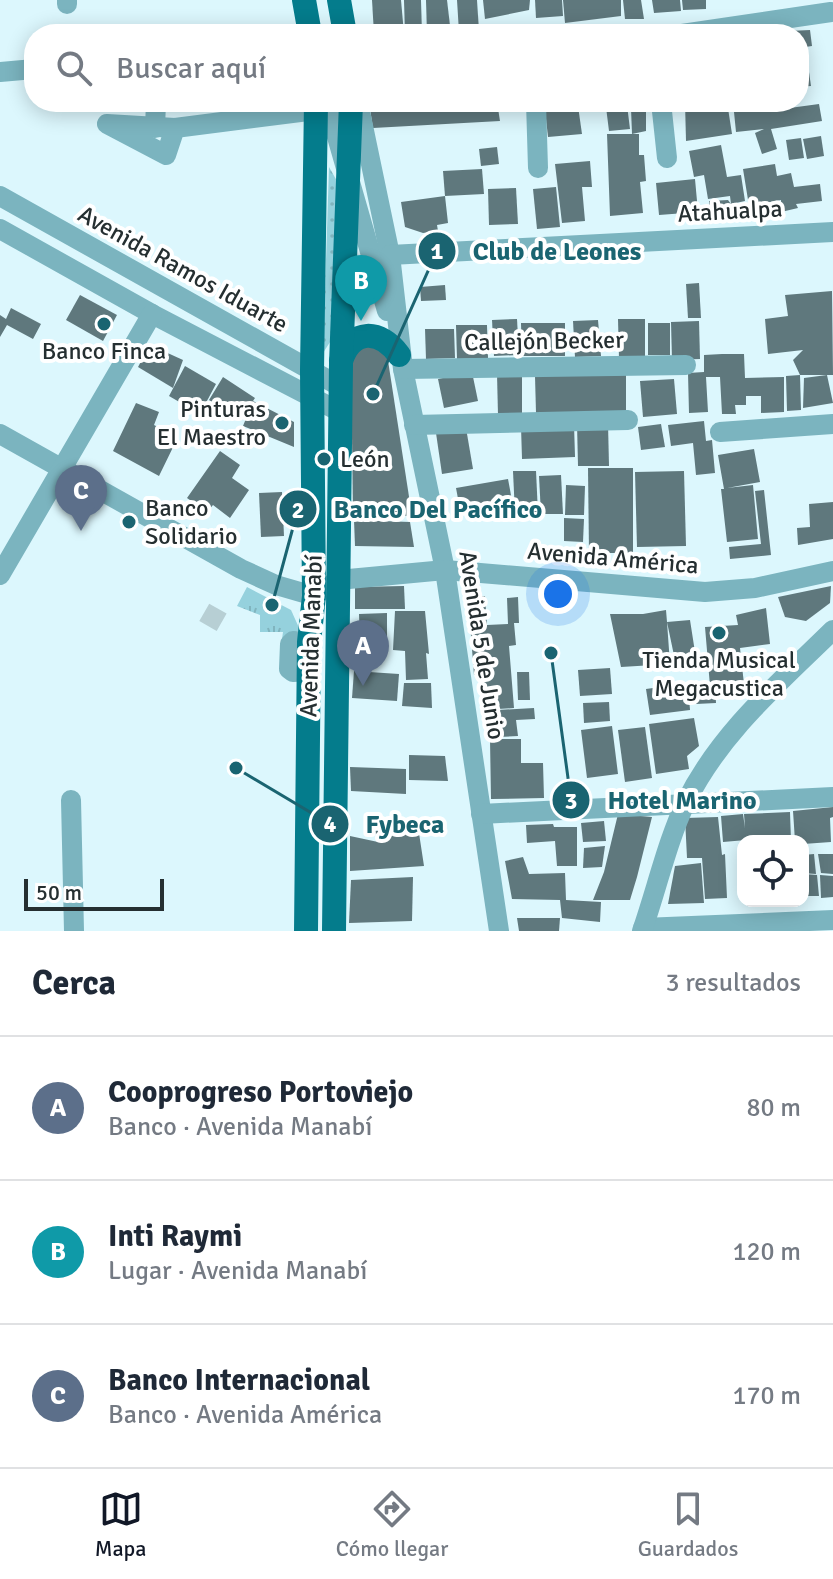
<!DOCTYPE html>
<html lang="es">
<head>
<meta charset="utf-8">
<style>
	body { margin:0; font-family:Signika,sans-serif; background:#f2f2f3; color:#1f2937 }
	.controls { position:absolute; right:24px; bottom:24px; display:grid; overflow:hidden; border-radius:16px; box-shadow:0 4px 20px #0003 }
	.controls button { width:72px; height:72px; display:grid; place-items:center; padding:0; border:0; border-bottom:2px solid #e0e1e3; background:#fff; color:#1f2937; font:40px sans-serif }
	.scale { position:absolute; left:24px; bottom:20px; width:140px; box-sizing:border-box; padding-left:8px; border:4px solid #252f31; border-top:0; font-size:22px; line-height:28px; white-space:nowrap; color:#252f31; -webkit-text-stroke:6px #fff; paint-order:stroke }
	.you { position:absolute; left:558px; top:594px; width:28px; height:28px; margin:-20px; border:6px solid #fff; border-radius:50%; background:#1a73e8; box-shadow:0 0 0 12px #1a73e833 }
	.badge { display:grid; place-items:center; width:52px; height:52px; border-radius:50%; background:#111827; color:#fff; font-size:26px; font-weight:700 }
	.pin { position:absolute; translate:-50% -66px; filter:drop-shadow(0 2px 4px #0008) }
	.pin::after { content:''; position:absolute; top:42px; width:28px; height:24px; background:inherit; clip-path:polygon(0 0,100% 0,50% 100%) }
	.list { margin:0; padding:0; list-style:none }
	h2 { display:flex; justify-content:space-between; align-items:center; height:104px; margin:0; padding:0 32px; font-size:34px }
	h2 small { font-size:26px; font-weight:400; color:#747a83 }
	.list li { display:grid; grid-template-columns:52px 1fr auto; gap:24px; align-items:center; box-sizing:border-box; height:144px; padding:0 32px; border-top:2px solid #e0e1e3 }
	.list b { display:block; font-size:30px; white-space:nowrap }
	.list p { margin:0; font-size:26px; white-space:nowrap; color:#747a83 }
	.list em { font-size:26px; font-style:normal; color:#747a83 }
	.icon { flex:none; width:44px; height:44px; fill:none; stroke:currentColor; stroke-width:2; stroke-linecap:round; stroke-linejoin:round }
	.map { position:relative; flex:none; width:833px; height:931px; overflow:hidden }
	.search { position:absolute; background:#fff; box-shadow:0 4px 20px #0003; left:24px; right:24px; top:24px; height:88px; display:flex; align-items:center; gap:20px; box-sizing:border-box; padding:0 28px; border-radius:32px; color:#747a83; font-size:30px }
	.sheet { height:536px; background:#fff }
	nav { display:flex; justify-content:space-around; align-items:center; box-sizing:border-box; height:112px; border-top:2px solid #e0e1e3; background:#fff; font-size:22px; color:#747a83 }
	nav a { display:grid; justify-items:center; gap:4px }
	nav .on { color:#111827 }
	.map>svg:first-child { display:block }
	.grass { fill:url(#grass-dots) }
	.park { fill:url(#park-tufts) }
	.building { fill:#5f787d }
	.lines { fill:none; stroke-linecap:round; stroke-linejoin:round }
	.minor-tunnel { stroke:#b7cfd4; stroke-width:20; stroke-dasharray:20 10; stroke-linecap:butt }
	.minor { stroke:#7bb4bf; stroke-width:20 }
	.major { stroke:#047c8c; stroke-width:24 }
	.poi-dot { fill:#1a6471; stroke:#fff; stroke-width:3 }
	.labels { text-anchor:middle; stroke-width:8; stroke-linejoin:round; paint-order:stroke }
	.street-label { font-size:24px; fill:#252f31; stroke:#fff }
	.poi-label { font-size:24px; fill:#252f31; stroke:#fff }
	.leader { fill:none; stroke:#1a6471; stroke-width:3 }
	.callout-dot { fill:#1a6471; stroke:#fff; stroke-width:3 }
	.mark-label { font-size:24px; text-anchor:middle; font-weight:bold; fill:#fff }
	.callout-label { font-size:26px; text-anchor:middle; font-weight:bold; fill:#1a6471; stroke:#fff; stroke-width:8; stroke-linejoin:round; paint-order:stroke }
</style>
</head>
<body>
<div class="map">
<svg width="833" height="931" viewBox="0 0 833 931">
	<defs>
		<pattern id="grass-dots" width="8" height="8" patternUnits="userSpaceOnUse" patternTransform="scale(2)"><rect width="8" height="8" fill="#95d1dd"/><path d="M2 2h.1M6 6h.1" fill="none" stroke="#80b4be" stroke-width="1.8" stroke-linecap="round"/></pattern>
		<pattern id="park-tufts" width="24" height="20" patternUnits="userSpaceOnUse" patternTransform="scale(2)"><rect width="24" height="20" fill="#95d1dd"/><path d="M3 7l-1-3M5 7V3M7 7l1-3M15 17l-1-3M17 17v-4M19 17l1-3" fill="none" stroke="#80b4be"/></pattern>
	</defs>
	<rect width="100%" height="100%" fill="#dcf7fd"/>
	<!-- grass -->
	<polygon class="grass" points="329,167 337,181 332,339 323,353"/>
	<!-- park -->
	<polygon class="park" points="247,587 291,610 300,630 282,639 283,632 260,632 260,615 237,606"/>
	<!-- building -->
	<g class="building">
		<polygon points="372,0 401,0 404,34 374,34"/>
		<polygon points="404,0 421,0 422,34 405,34"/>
		<polygon points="426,0 447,0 451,34 427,34"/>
		<polygon points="457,0 477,0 479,31 459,32"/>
		<polygon points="483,0 530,0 529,10 485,19"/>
		<polygon points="535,0 562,0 563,16 536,18"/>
		<polygon points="563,0 621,0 621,16 565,23"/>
		<polygon points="623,0 641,0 644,19 625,19"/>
		<polygon points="652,0 680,0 681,11 654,13"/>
		<polygon points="682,0 706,0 706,9 683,10"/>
		<polygon points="789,28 789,31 810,30 812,46 799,48 799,34 771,34 771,29"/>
		<polygon points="806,51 811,86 799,87 799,52"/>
		<polygon points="369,102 497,102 500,121 373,128"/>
		<polygon points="685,102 727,102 732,134 686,141"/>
		<polygon points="733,102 760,102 761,112 819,104 822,121 771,129 777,149 762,154 755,133 764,129 736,132"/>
		<polygon points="627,105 630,129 609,131 606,107"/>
		<polygon points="578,106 582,134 548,137 545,110"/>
		<polygon points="646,106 646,131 632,134 631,108"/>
		<polygon points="607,134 639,134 639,155 644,155 646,181 640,182 643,213 610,216"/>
		<polygon points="821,136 824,156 807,159 803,139"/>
		<polygon points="801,138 804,158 789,160 786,140"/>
		<polygon points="721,145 727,177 741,175 745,201 731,204 736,205 736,209 710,210 709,201 728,200 731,204 730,196 708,199 704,175 694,177 689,151"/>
		<polygon points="497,147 499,164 481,166 479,149"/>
		<polygon points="590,161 592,187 582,187 585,221 562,223 555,164"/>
		<polygon points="775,164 777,176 791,173 794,187 820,184 822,201 796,204 798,208 781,212 781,200 749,206 743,169"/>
		<polygon points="482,169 484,194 445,196 443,171"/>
		<polygon points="695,179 698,212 659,215 656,183"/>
		<polygon points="556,187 560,227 537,229 533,189"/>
		<polygon points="516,188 518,224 489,225 488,189"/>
		<polygon points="445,196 448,223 437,225 438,231 423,233 405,227 401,202"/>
		<polygon points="699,283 701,318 688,318 686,284"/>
		<polygon points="445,285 446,300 421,301 420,287"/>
		<polygon points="832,291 833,375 800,375 793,360 803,350 768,354 765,319 788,316 785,295"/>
		<polygon points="80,295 117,315 103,341 66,320"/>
		<polygon points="11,308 41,324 33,339 7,325 0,337 0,315 6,319"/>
		<polygon points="517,319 519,355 494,356 492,320"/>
		<polygon points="618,319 645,319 645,358 619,359"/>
		<polygon points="598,320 601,356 575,357 573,321"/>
		<polygon points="699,321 700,359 672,360 671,322"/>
		<polygon points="521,323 565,323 565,356 522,356"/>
		<rect x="648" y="323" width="22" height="32"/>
		<polygon points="456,325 487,325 488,358 457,359"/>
		<polygon points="425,329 454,329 455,358 426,359"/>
		<polygon points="363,342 387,354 412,516 353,515 351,358"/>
		<polygon points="150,345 183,360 173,388 138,367"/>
		<polygon points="722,354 744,354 745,378 784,377 784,412 761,413 761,396 746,396 746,405 735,405 736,414 722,414 720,377 706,377 708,412 689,413 688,373 704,372 704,355"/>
		<polygon points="185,366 216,384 200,414 169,396"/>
		<polygon points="472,372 478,401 444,408 438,379"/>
		<polygon points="497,374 522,374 522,415 498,415"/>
		<polygon points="626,375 626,415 536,413 535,376"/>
		<polygon points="800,375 801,410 787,411 786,376"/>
		<polygon points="827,375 833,403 803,408 804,378"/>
		<polygon points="223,377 255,398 253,401 294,422 294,447 243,426 253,401 241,420 209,400"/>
		<polygon points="674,379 677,414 643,417 640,381"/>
		<polygon points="136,403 159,412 154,425 178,437 159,476 113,451"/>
		<polygon points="704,421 706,441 712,440 715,473 696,475 693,443 671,446 668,425"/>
		<polygon points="577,423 608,423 609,466 578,466"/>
		<polygon points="661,424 665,447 641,450 638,427"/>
		<polygon points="574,425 575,457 522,459 521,427"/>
		<polygon points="466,428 473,469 442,474 436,433"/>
		<polygon points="754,449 760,482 727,488 753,485 758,539 727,542 721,489 724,489 718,455"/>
		<polygon points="220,451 240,465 232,478 249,490 230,518 213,505 207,512 187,498"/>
		<polygon points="588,468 633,468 633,553 589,553"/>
		<polygon points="513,471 536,471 538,513 515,514"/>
		<polygon points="684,471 686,546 637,547 635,472"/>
		<polygon points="561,475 563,514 541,514 539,476"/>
		<polygon points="508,479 513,506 461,515 456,488"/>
		<polygon points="566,485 585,486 584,515 565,515"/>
		<polygon points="764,490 771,555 730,559 729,547 761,544 755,491"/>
		<polygon points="282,492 284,536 261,537 259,493"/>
		<polygon points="833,502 833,539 798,545 797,528 810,527 809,504"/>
		<polygon points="564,518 584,519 583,542 564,541"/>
		<polygon points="354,520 410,522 414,547 355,546"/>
		<polygon points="404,586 405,609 355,609 355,587"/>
		<polygon points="831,586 830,603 806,621 785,617 778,597"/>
		<polygon points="485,596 487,625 508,624 507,598 518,597 519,623 514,623 516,645 509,646 514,708 482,710 480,675 474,675 468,597"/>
		<polygon points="766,608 770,644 740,648 744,684 715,686 716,703 696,704 694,686 710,686 705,627 738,625 736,615"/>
		<polygon points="666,610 667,622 690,620 697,665 676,665 667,622 670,664 621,667 610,614 643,614"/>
		<polygon points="395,611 425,611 429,654 426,653 428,679 406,680 405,651 393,650"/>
		<polygon points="387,613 387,641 360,643 359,614"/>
		<polygon points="610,668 612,694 580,696 578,670"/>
		<polygon points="354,671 399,674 397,701 352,698"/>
		<polygon points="517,672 529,672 530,700 518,700"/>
		<polygon points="404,683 431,683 432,708 402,706"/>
		<polygon points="688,683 690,710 650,715 646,689"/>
		<polygon points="609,702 610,721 584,723 583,703"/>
		<polygon points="534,708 535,719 516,720 518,736 498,737 497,710"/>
		<polygon points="694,718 699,746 687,756 689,769 656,774 649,724"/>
		<polygon points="612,726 618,774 587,778 581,730"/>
		<polygon points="645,727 652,778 625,782 618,730"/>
		<polygon points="490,739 521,739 521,763 543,763 544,798 491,799"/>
		<polygon points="409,755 445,756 448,781 409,780"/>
		<polygon points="350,767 406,769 406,794 351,791"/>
		<polygon points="833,807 833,817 830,818 831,842 803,844 803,841 795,841 793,811"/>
		<polygon points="790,812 791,841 746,840 723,842 721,816 743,814 745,828 744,814"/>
		<polygon points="618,814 652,817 637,877 630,900 593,900 604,872"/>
		<polygon points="718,817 722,855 725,854 727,898 705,899 702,858 687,858 685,818"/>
		<polygon points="410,820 417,820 424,866 350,871 350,836 378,842 375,831 409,828"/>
		<polygon points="604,821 606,841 583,842 581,823"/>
		<polygon points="553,824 554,827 577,827 577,866 557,866 555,841 527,843 526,825"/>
		<polygon points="605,846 602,867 583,868 584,848"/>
		<polygon points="814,854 816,874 803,873 803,855"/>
		<polygon points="818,854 833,854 833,874 821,873"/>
		<polygon points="523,857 529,874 565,873 566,900 601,902 600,922 562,918 560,900 512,899 505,861"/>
		<polygon points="701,863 704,903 668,904 675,866"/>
		<polygon points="803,874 817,875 819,896 803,896"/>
		<polygon points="820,875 833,876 833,897 821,898"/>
		<polygon points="413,877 412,921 349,923 351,880"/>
		<polygon points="517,918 560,918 559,931 519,931"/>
	</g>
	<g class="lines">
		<!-- minor-tunnel -->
		<polyline class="minor-tunnel" points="208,626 220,605"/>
		<!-- minor -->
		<g class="minor">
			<polyline points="67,4 67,0"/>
			<polyline points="682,34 831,12"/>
			<polyline points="0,72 34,69"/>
			<polyline points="327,102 387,311"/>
			<polyline points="358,102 390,255 403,369 445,570 499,931"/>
			<polyline points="536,102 538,168"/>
			<polyline points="661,102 667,158"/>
			<polyline points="155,128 156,102"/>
			<polyline points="175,128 166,155 107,124 175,128 316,110"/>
			<polyline points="0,196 341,387"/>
			<polyline points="0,229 152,314 342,413"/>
			<polyline points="390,255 833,232"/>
			<polyline points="403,369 686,365"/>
			<polyline points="414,425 628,420"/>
			<polyline points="720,432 833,424"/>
			<polyline points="0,434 241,569 276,585 314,596 338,580 445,570 705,592 755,588 833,571"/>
			<polyline points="0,575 152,314"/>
			<polyline points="308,671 293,672 289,669 290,644 293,641 309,642"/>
			<polyline points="71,800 74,931"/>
			<polyline points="481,814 833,797"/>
			<polyline points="643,928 833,920"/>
			<path d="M642,931C656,891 668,839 686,802C720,733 779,683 833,630"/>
		</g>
		<!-- major -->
		<g class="major">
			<polyline points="304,0 310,34"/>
			<polyline points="339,0 345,34"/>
			<path d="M341,361C352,328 380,329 399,355"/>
			<polyline points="306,931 309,642 314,596 312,371 316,102"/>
			<polyline points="334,931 341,364 351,102"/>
		</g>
	</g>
	<!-- markers -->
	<g class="poi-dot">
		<circle cx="104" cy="324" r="8"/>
		<circle cx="282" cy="423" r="8"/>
		<circle cx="324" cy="459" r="8"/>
		<circle cx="129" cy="522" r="8"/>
		<circle cx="719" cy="633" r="8"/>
	</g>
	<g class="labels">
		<!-- street labels -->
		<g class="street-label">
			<text transform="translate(730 211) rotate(-3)" y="8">Atahualpa</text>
			<text transform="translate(183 269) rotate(29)" y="8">Avenida Ramos Iduarte</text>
			<text transform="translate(544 341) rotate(-1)" y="8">Callejón Becker</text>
			<text transform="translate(613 558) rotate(5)" y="8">Avenida América</text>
			<text transform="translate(311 636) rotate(-88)" y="8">Avenida Manabí</text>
			<text transform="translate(482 645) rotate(81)" y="8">Avenida 5 de Junio</text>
		</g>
		<!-- poi labels -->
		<g class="poi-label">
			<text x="104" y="359">Banco Finca</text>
			<text x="266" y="417" text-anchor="end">Pinturas<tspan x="266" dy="28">El Maestro</tspan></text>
			<text x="340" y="467" text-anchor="start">León</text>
			<text x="145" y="516" text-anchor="start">Banco<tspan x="145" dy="28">Solidario</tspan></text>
			<text x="719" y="668">Tienda Musical<tspan x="719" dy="28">Megacustica</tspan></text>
		</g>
	</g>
	<!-- callouts -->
	<path class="leader" d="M373 394L437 251M272 605L298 509M551 653L571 800M236 768L330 824"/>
	<g class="callout-dot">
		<circle cx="373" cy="394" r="8"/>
		<circle cx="272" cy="605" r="8"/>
		<circle cx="551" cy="653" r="8"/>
		<circle cx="236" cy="768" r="8"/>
		<circle cx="437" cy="251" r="20"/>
		<circle cx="298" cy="509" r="20"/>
		<circle cx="571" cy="800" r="20"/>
		<circle cx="330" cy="824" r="20"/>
	</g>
	<g class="mark-label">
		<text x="437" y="259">1</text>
		<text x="298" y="518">2</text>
		<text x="571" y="809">3</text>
		<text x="330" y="832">4</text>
	</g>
	<g class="callout-label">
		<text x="557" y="260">Club de Leones</text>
		<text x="438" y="518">Banco Del Pacífico</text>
		<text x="682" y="809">Hotel Marino</text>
		<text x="405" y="833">Fybeca</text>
	</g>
</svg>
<div class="controls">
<button><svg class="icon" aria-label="locate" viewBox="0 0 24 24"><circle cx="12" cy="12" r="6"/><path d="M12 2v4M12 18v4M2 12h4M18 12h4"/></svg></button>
</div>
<div class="scale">50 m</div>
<div class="you"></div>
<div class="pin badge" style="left:363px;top:686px;background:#5c6f8a">A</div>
<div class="pin badge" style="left:361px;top:321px;background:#0f9aa8">B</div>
<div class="pin badge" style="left:81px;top:531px;background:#5c6f8a">C</div>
<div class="search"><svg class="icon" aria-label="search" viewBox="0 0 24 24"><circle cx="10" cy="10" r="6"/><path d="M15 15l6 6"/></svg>Buscar aquí</div>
</div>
<section class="sheet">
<h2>Cerca<small>3 resultados</small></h2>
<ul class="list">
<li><span class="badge" style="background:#5c6f8a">A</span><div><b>Cooprogreso Portoviejo</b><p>Banco · Avenida Manabí</p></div><em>80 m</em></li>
<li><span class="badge" style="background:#0f9aa8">B</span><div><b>Inti Raymi</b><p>Lugar · Avenida Manabí</p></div><em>120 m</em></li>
<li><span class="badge" style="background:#5c6f8a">C</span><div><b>Banco Internacional</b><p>Banco · Avenida América</p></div><em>170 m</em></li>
</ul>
</section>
<nav>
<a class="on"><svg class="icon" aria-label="map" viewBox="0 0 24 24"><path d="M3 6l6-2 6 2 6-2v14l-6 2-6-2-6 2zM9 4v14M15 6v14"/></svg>Mapa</a>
<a><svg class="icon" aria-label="directions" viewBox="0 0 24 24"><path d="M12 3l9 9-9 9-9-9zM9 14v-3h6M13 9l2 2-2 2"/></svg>Cómo llegar</a>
<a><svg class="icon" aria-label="saved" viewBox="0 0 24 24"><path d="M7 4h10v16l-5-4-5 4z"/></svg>Guardados</a>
</nav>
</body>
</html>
